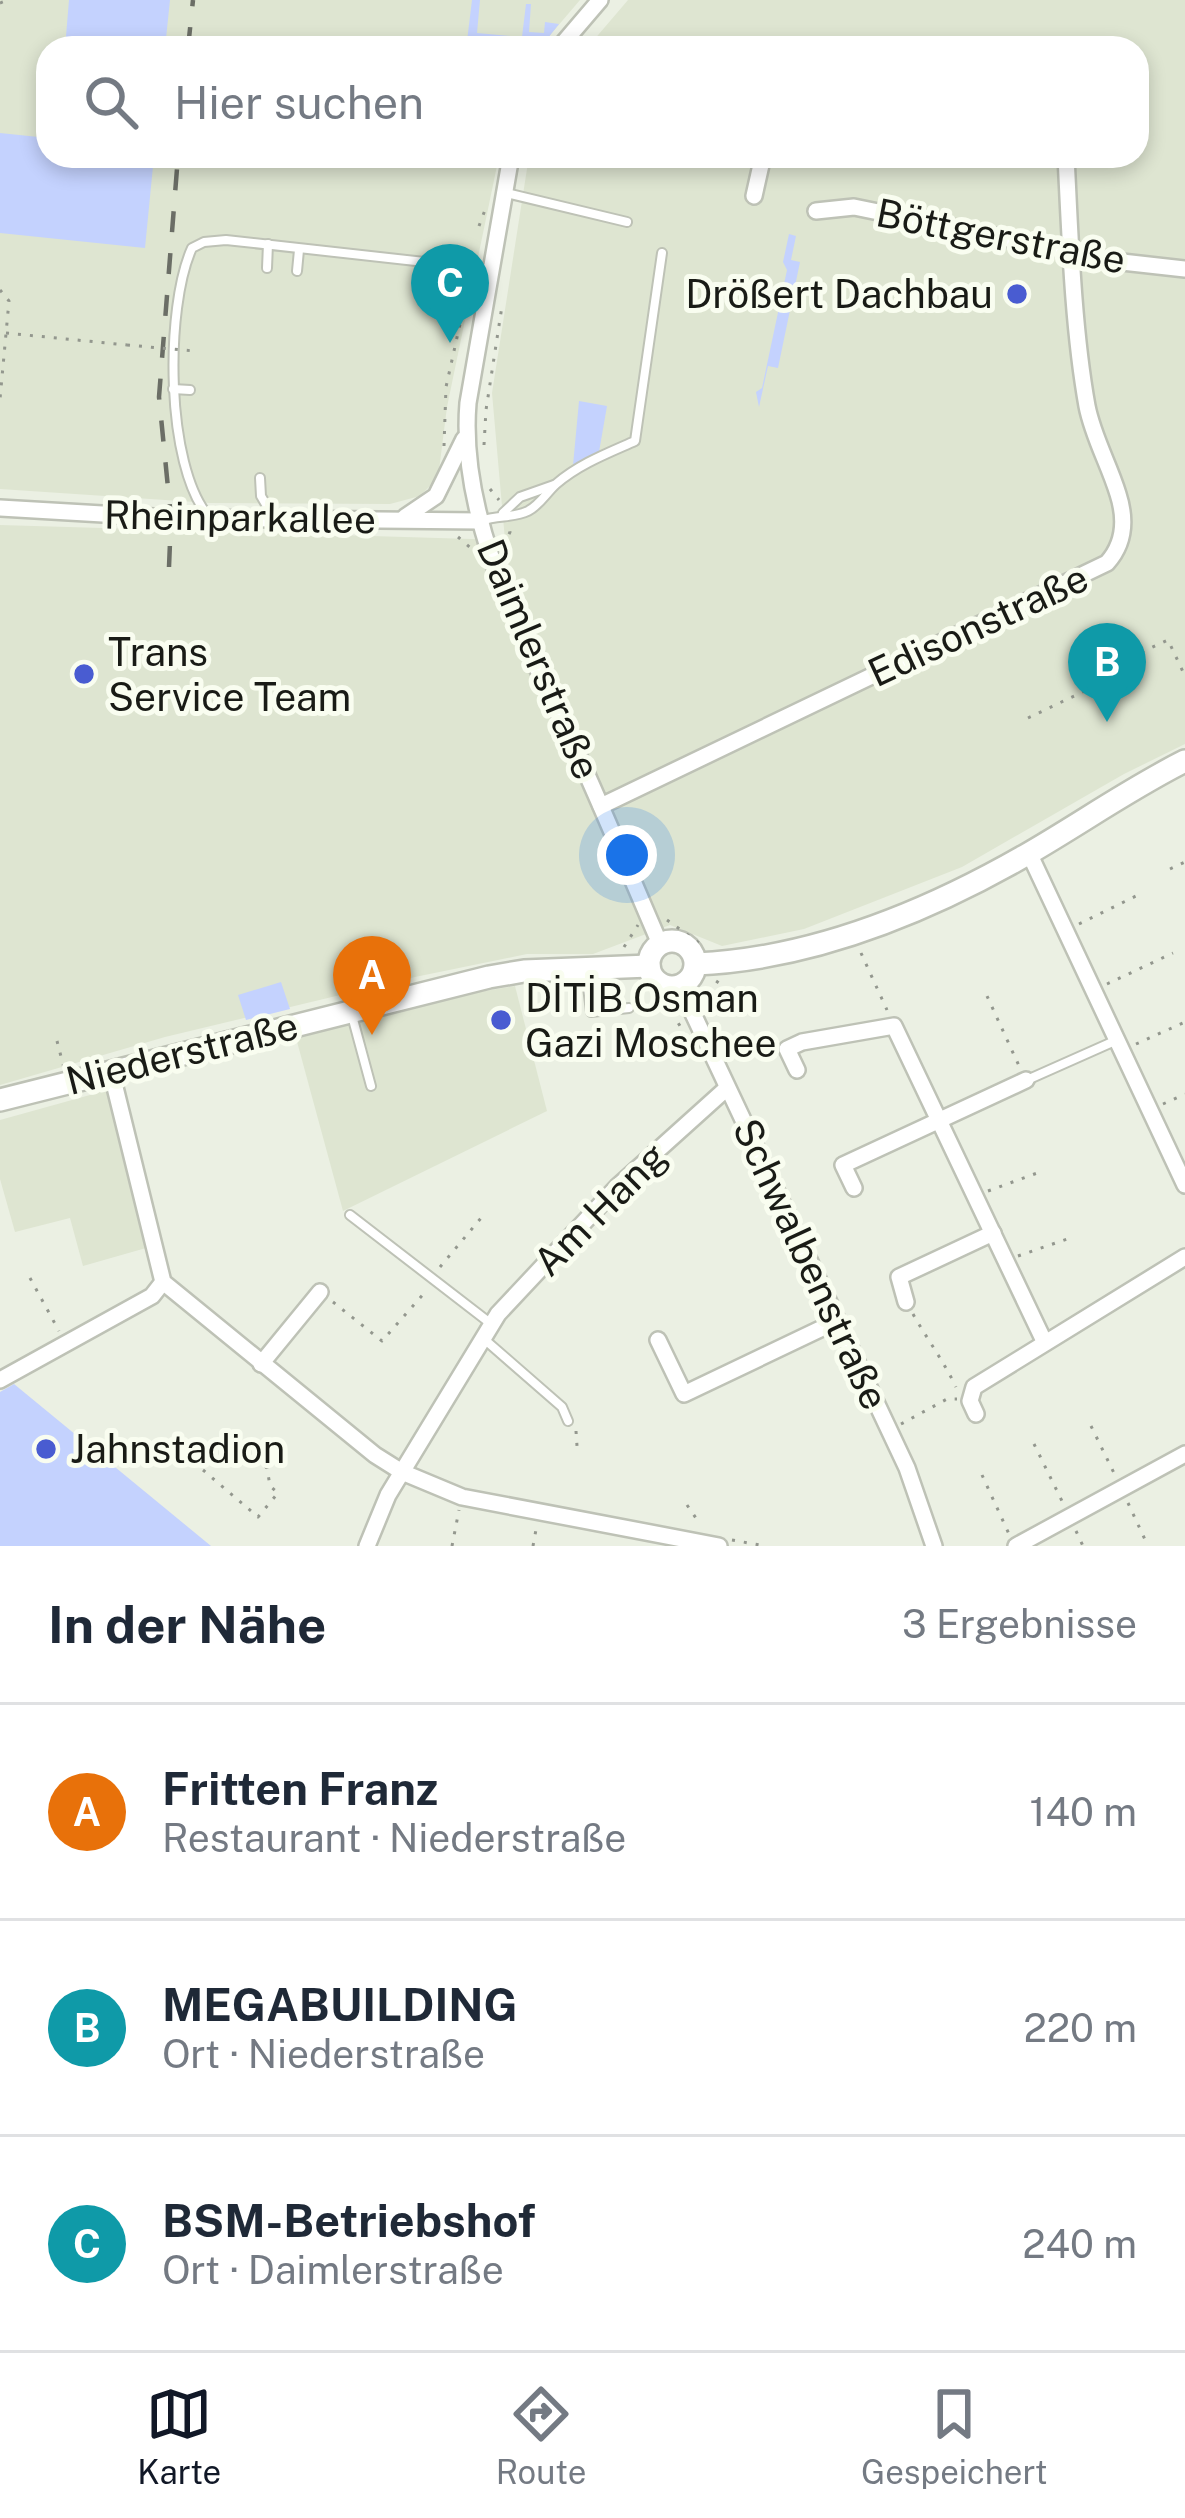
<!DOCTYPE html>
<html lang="de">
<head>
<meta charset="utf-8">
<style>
	body { margin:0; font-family:"Public Sans",sans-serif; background:#f6f6f7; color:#1f2937 }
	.you { position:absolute; left:627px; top:855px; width:42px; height:42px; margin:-30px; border:9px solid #fff; border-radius:50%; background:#1a73e8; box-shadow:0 0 0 18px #1a73e833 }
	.badge { display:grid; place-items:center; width:78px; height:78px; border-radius:50%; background:#111827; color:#fff; font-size:39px; font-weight:700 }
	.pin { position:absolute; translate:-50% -99px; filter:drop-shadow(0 3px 6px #0008) }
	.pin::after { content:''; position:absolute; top:63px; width:42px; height:36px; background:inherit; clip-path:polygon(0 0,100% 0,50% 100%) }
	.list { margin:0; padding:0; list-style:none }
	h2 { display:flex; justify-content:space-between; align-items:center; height:156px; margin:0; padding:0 48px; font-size:51px }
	h2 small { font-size:39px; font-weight:400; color:#747a83 }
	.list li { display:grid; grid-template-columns:78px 1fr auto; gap:36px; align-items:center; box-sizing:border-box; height:216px; padding:0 48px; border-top:3px solid #e0e1e3 }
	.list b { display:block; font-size:45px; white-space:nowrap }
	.list p { margin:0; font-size:39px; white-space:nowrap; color:#747a83 }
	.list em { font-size:39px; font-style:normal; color:#747a83 }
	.icon { flex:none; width:66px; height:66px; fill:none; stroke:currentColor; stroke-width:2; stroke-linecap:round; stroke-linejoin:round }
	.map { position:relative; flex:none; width:1185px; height:1546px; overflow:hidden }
	.search { position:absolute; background:#fff; box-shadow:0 6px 18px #0003; left:36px; right:36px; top:36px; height:132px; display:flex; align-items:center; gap:30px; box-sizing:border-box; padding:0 42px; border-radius:36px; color:#747a83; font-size:45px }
	.sheet { height:804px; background:#fff }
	nav { display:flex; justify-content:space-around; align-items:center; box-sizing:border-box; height:168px; border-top:3px solid #e0e1e3; background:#fff; font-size:33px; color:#747a83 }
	nav a { display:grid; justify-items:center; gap:6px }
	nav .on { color:#111827 }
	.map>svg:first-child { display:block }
	.built { fill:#dee5d1 }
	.green { fill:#c4d2fe }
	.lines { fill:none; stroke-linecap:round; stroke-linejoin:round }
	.lane-casing { stroke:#bec2b6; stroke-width:12 }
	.street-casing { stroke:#bec2b6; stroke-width:20 }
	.secondary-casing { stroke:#bec2b6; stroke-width:26 }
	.path { stroke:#93978e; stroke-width:3; stroke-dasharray:3 9; stroke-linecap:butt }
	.lane { stroke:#fff; stroke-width:8 }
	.street { stroke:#fff; stroke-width:15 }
	.secondary { stroke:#fff; stroke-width:21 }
	.rail { stroke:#6b6e66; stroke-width:4.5; stroke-dasharray:21 21; stroke-linecap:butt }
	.path-bridge { stroke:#93978e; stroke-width:3; stroke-dasharray:3 9; stroke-linecap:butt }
	.poi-dot { fill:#495cd1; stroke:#f9fdf0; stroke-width:4.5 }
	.labels { text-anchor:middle; stroke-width:10; stroke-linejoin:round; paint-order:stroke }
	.street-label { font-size:39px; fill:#191b16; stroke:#f9fdf0 }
	.poi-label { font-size:39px; fill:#191b16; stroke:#f9fdf0; text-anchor:start }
</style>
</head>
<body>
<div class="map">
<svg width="1185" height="1546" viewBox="0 0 1185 1546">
	<rect width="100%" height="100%" fill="#ebf0e3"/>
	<!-- built -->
	<g class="built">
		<polygon points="0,0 580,0 539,48 48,48 48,156 499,156 447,407 438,478 420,496 390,504 210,503 0,489"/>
		<polygon points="628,0 1185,0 1185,744 1124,774 962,867 804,929 722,946 670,925 593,954 527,954 415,977 165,1037 0,1085 0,525 505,540 492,393 529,156 1137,156 1137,48 587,48"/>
		<polygon points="515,986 547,1111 343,1211 296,1038 456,996"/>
		<polygon points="108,1090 146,1248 83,1266 70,1218 15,1232 0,1179 0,1120"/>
	</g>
	<!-- green -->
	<g class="green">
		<polygon points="69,0 170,0 165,48 65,48"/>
		<polygon points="472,0 480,0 477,33 522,37 526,4 531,4 529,32 544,33 545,22 559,24 540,48 467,41"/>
		<polygon points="0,133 48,138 48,156 154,156 145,248 0,233"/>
		<polygon points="789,234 796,236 791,260 800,262 778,368 768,366 759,407 756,392 762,388 787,270 783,262"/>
		<polygon points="579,401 607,406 599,452 573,465"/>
		<polygon points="281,982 290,1009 246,1020 238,995"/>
		<polygon points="14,1384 211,1546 0,1546 0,1392"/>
	</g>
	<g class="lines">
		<defs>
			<g id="lane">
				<polyline points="506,193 627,222"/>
				<polyline points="267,268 268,244"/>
				<polyline points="297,271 299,250"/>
				<polyline points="173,389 190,390"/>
				<polyline points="260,478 261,496 274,518"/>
				<polyline points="503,513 520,497 554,485"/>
				<path d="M209,517C165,466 165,307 192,248L204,242L226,240L488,269"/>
				<path d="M481,521C497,515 514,518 528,511C541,504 546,493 556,484C579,464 608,453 635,441L662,253"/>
				<polyline points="586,970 591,1012 629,1008"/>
				<polyline points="351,1012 371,1086"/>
				<polyline points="1027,1080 1117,1040"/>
				<polyline points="350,1215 490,1323"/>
				<polyline points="484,1339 562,1407 568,1421"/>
			</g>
			<g id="street">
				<polyline points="559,48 600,0"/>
				<path d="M511,156L468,403C458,522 527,644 576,750C605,814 632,879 660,944"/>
				<polyline points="754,196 763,156"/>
				<polyline points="816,211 854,207 1122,262 1185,269"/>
				<polyline points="0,508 171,518 480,521"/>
				<polyline points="405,517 436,496 464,439"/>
				<path d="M601,806L1107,563C1125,543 1126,519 1118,494C1109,464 1093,437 1087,406C1073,328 1070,236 1066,156"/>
				<polyline points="1029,853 1185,1185"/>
				<polyline points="680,986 907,1468 934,1546"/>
				<polyline points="797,1070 787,1049 802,1042 894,1026 1044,1341"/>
				<polyline points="111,1071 163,1282 375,1455 402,1472 462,1497 719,1546"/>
				<polyline points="854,1188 843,1165 1026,1080"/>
				<polyline points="906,1302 899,1277 993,1233"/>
				<polyline points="658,1340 684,1394 837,1321"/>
				<polyline points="261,1364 320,1292"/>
				<polyline points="0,1380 152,1296 163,1282"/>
				<polyline points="976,1414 970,1401 974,1387 1185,1257"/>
				<polyline points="367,1546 388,1495 498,1314 617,1187 727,1088"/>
				<polyline points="1016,1546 1185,1454"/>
			</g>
			<g id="secondary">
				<circle cx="672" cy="964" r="23"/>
				<path d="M696,964C813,959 925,913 1026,855C1080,824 1129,789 1185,761"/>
				<polyline points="0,1100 489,977 524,971 649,966"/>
			</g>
		</defs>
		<!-- lane casing -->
		<use href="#lane" class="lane-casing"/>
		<!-- street casing -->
		<use href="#street" class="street-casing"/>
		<!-- secondary casing -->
		<use href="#secondary" class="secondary-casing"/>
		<!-- path -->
		<g class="path">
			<polyline points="0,3 8,0"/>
			<polyline points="479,226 485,210"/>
			<polyline points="0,290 9,301 0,399"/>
			<polyline points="6,333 127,345"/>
			<polyline points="484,445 486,410 502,306"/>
			<polyline points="444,446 446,387 470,279"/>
			<polyline points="490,489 499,500"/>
			<polyline points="458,537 473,550"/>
			<polyline points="504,545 510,532 508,526"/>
			<polyline points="1028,718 1093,687 1129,658 1168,640 1185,676"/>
			<polyline points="1170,869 1185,862"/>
			<polyline points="667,920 702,945"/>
			<polyline points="1079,924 1138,895"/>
			<polyline points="624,947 638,925"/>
			<polyline points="861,953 887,1010"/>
			<polyline points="1107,984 1173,953"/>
			<polyline points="644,986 662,998 672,1013 676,1011"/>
			<polyline points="987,996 1020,1068"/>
			<polyline points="703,1003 720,978"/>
			<polyline points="672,1013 685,1034"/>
			<polyline points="57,1041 64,1068"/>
			<polyline points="1136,1044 1185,1022"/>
			<polyline points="1163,1104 1185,1094"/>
			<polyline points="988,1191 1040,1172"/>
			<polyline points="1018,1256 1070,1238"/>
			<polyline points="440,1267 481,1218"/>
			<polyline points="30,1278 59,1331"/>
			<polyline points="333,1302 382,1341 426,1291"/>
			<path d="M913,1314C927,1339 943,1360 956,1387"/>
			<polyline points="901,1424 947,1399 957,1399"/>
			<polyline points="1091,1426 1114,1473"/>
			<polyline points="576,1431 577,1446"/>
			<polyline points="1034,1444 1062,1501"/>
			<polyline points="203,1470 258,1517 278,1493 270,1486 267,1468 243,1449"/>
			<polyline points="982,1475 1009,1534"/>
			<polyline points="1128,1503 1148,1546"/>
			<polyline points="687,1505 700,1524"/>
			<polyline points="1076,1531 1083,1546"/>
			<polyline points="732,1540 765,1546"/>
			<polyline points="452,1546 459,1510"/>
			<polyline points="533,1546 537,1524"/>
		</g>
		<!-- lane -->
		<use href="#lane" class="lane"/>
		<!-- street -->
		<use href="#street" class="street"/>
		<!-- secondary -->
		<use href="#secondary" class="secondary"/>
		<!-- rail -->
		<g class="rail">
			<polyline points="188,48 193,0"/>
			<polyline points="169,567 171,518 159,397 178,156"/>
		</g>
		<!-- path-bridge -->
		<polyline class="path-bridge" points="127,345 194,351"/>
	</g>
	<!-- markers -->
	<g class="poi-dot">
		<circle cx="1017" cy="294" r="12"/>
		<circle cx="84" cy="674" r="12"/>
		<circle cx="501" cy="1020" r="12"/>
		<circle cx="46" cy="1449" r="12"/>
	</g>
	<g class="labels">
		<!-- street labels -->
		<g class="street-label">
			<text transform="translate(1001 236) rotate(11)" y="14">Böttgerstraße</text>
			<text transform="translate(240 517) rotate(1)" y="14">Rheinparkallee</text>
			<text transform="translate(978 625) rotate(-25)" y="14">Edisonstraße</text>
			<text transform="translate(539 659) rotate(67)" y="14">Daimlerstraße</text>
			<text transform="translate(182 1053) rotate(-14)" y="14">Niederstraße</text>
			<text transform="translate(600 1209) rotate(-45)" y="14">Am Hang</text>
			<text transform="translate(811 1264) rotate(65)" y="14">Schwalbenstraße</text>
		</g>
		<!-- poi labels -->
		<g class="poi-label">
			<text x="993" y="308" text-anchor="end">Drößert Dachbau</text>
			<text x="108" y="666">Trans<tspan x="108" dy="45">Service Team</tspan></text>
			<text x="525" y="1012">DİTİB Osman<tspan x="525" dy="45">Gazi Moschee</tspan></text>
			<text x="70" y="1463">Jahnstadion</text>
		</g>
	</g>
</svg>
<div class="you"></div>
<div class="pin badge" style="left:372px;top:1035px;background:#e8710a">A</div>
<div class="pin badge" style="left:1107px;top:722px;background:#0f9aa8">B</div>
<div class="pin badge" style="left:450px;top:343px;background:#0f9aa8">C</div>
<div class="search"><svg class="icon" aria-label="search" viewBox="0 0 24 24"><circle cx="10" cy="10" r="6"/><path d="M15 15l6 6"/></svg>Hier suchen</div>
</div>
<section class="sheet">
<h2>In der Nähe<small>3 Ergebnisse</small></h2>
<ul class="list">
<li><span class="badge" style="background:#e8710a">A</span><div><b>Fritten Franz</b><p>Restaurant · Niederstraße</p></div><em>140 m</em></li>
<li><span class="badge" style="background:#0f9aa8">B</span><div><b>MEGABUILDING</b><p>Ort · Niederstraße</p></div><em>220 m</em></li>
<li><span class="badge" style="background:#0f9aa8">C</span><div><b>BSM-Betriebshof</b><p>Ort · Daimlerstraße</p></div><em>240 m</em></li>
</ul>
</section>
<nav>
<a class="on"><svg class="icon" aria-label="map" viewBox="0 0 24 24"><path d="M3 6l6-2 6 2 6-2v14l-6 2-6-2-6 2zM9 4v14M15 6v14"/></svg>Karte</a>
<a><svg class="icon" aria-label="directions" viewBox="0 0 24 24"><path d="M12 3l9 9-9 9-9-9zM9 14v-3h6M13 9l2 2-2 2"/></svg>Route</a>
<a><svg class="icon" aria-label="saved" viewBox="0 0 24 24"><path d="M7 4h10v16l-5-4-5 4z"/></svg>Gespeichert</a>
</nav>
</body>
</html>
